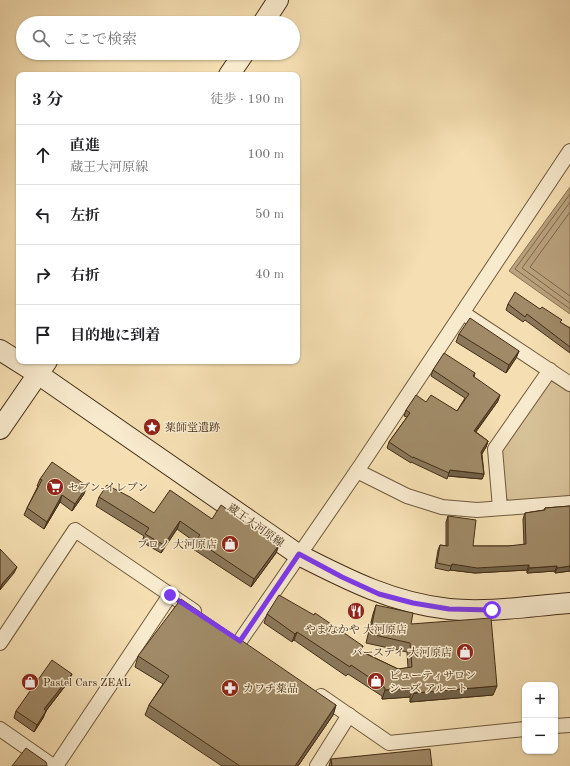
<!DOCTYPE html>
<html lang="ja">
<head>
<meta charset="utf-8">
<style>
	body { margin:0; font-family:"Old Standard TT","Noto Serif JP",serif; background:#f2f2f2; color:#202124 }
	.controls { position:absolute; right:12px; bottom:12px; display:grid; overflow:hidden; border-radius:8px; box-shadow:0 1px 3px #0004 }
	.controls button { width:36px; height:36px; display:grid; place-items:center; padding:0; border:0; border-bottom:1px solid #e0e0e0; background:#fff; color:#202124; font:20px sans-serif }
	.stop { position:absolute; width:12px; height:12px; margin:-9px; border:3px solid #7c3aed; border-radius:50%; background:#fff }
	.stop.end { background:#7c3aed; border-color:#fff; box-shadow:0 1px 4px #0008 }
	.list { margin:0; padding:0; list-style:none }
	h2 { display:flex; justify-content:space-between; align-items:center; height:52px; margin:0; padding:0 16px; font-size:17px }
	h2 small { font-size:13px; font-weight:400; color:#757577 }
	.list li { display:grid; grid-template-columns:26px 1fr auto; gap:12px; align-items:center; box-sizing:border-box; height:60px; padding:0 16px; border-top:1px solid #e0e0e0 }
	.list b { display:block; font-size:15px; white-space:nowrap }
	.list p { margin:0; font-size:13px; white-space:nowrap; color:#757577 }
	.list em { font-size:13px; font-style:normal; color:#757577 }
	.icon { flex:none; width:22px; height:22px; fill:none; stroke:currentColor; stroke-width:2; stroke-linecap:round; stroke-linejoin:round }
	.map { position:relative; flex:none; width:570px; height:766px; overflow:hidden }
	.search { position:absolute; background:#fff; box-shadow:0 1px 3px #0004; left:16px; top:16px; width:284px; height:44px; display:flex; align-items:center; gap:10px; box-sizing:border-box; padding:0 14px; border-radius:22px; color:#757577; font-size:15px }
	.panel { position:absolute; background:#fff; box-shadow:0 1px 3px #0004; left:16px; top:72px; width:284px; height:292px; border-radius:8px }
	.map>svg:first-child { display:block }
	.green { fill:#d7c197; stroke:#8e7756 }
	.water { fill:#b9a27d; stroke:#8a7354 }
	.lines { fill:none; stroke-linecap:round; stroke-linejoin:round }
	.shore { stroke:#7e684a; stroke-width:1 }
	.street-casing { stroke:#705a3d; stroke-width:16 }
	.secondary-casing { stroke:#442d16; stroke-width:22 }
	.street { stroke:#f8eacd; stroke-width:14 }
	.secondary { stroke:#f8eacd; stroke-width:20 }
	.wall { fill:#8a7759; stroke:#442d16 }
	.shaded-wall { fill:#706148; stroke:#442d16 }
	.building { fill:#a08a67; stroke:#442d16 }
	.route { stroke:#7c3aed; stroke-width:5 }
	.labels { text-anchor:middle; stroke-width:3; stroke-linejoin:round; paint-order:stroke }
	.poi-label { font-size:11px; fill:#442d16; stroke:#f8eacd; text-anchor:start }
	.street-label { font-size:11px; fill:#442d16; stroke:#f8eacd }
</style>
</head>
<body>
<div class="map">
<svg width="570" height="766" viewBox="0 0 570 766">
	<rect width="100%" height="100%" fill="#f5dfb2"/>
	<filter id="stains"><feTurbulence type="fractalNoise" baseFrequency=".005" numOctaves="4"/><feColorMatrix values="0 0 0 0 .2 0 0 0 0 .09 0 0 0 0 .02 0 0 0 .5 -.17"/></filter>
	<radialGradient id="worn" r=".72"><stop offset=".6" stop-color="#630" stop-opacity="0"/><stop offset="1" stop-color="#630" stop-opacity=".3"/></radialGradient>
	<!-- green -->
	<polygon class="green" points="552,381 570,392 570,496 512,502 505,498 501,452 546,382"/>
	<!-- water -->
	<polygon class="water" points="570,187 570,314 509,271"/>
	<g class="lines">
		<!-- shore -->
		<g class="shore">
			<polyline points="570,194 515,269 570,309"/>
			<polyline points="570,202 522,268 570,303"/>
			<polyline points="570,212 530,267 570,296"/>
		</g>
		<defs>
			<g id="street">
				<polyline points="463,313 570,384"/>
				<polyline points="357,471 407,496 442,507 477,510 570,503"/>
				<polyline points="500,508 495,449 550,370"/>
				<polyline points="240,641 357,471 570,151"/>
				<polyline points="0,643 75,530 194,611"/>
				<polyline points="321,696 389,743 525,729"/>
				<polyline points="555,726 570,725"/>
				<polyline points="0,729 53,766"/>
				<polyline points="56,766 170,595"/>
				<polyline points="317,766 349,715"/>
			</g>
			<g id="secondary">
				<polyline points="263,23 278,0"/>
				<polyline points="229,75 244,53"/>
				<path d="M0,350L38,374L299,555C348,580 393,603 449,609C489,613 530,606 570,603"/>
				<polyline points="0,429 47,361"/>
			</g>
		</defs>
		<!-- street casing -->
		<use href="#street" class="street-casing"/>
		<!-- secondary casing -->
		<use href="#secondary" class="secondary-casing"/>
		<!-- street -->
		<use href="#street" class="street"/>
		<!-- secondary -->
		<use href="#secondary" class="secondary"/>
	</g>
	<!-- wall -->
	<g class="wall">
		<polygon points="508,304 561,323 570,328 570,353 525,320 523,322 506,310"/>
		<polygon points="459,334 519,351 516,358 506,373 456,342"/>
		<polygon points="433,370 475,373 474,377 498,401 476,432 488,441 486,447 482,454 484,474 482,479 448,476 447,479 411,462 411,463 387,448 389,442 407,417 404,416 406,410 426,402 457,411 465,398 431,376"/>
		<polygon points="40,479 84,494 72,511 60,502 44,529 24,515 27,508 38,486 37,486"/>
		<polygon points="99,497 154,513 212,519 279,545 276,553 251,587 193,549 195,542 177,529 161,553 142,542 144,536 96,506"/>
		<polygon points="570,506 570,571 555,573 555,571 527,573 527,570 475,573 450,570 449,571 435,568 438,550 440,545 446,546 446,522 448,516 473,546 508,546 524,545 523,519 525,513 544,510 545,508"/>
		<polygon points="376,605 411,624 493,695 410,702 410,697 382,699 382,696 348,674 346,676 294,640 292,642 264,623 267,614 363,646 361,651 398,669 408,668 407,652 366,643 373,614"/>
		<polygon points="138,656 336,705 333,715 298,766 222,766 145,715 149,705 163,684 135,667"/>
		<polygon points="69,681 46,711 43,718 34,732 14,718 16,711"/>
		<polygon points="331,759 332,766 329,766"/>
	</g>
	<!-- shaded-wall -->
	<g class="shaded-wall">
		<polygon points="519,351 516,358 506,373 509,365"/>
		<polygon points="500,395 498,401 472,436 474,431"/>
		<polygon points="488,441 486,447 479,458 481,452"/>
		<polygon points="450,470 484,474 482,479 448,476"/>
		<polygon points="87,486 84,494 72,511 75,504"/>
		<polygon points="62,495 60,502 44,529 47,522"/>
		<polygon points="180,521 177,529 161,553 164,545"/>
		<polygon points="279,545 276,553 251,587 254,579"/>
		<polygon points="452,564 529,565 527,570 475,573 450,570"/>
		<polygon points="557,566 555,571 527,573 529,568"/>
		<polygon points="570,566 570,571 555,573 557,568"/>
		<polygon points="17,567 14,573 0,590 2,584"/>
		<polygon points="297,632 294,640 292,642 295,634"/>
		<polygon points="72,674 69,681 41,717 44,709"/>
		<polygon points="497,686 493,695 410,702 414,693"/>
		<polygon points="413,688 410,697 382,699 385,690"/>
		<polygon points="336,705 333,715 298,766 295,766"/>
		<polygon points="46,711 43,718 34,732 37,725"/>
	</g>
	<!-- building -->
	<g class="building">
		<polygon points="515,292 540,309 542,307 562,320 560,322 570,328 570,347 527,314 525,317 508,304"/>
		<polygon points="470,318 519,351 509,365 459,334"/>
		<polygon points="444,353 475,373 473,376 500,395 474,431 488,441 481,452 484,474 450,470 449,473 413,457 413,458 389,442 410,413 406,410 416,395 426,402 431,395 457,411 469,394 433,370"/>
		<polygon points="52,462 87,486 75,504 62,495 47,522 27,508 42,480 40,479"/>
		<polygon points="107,485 130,497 154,513 170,490 212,519 221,505 279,545 254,579 196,540 200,535 180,521 164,545 145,534 149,528 99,497"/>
		<polygon points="570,506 570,566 557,568 557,566 529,568 529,565 477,568 452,564 451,566 437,563 440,545 448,546 448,516 476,520 473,546 508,546 526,544 525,513 545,510 545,508"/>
		<polygon points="0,549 17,567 2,584 0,589"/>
		<polygon points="279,595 314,615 315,613 363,646 360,651 398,669 412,667 410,643 370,634 376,605 413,613 411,624 491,618 497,686 414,693 413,688 385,690 385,688 351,665 350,667 297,632 295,634 267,614"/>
		<polygon points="181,599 336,705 295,766 240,766 149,705 169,676 138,656"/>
		<polygon points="52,660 72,674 44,709 46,711 37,725 16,711"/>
		<polygon points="26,748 46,762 47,766 12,766"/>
		<polygon points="430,749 432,766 332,766 331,759"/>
	</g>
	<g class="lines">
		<!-- route -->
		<polyline class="route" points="170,595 240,641 299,554 342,577 379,594 413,603 449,609 492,610"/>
	</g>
	<!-- icons -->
	<defs>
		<symbol id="sight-disc" viewBox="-11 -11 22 22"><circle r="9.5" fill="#8f2418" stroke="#f8eacd"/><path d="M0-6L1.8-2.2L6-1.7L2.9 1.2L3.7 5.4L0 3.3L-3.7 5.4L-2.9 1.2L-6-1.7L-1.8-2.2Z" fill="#fff"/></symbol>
		<symbol id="supermarket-disc" viewBox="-11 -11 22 22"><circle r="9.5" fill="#8f2418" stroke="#f8eacd"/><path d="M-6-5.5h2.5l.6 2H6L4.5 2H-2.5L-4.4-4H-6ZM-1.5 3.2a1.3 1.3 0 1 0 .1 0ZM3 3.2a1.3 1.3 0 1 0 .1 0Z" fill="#fff"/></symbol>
		<symbol id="shop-disc" viewBox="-11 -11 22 22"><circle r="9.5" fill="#8f2418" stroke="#f8eacd"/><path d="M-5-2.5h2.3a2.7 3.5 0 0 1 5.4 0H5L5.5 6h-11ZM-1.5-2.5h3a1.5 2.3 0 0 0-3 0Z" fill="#fff"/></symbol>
		<symbol id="restaurant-disc" viewBox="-11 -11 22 22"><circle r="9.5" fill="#8f2418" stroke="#f8eacd"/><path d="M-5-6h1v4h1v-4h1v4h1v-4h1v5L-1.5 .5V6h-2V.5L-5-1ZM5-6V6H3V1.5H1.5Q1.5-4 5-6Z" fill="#fff"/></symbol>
		<symbol id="pharmacy-disc" viewBox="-11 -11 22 22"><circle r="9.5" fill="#8f2418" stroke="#f8eacd"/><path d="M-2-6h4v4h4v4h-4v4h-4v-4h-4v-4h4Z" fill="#fff"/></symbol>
	</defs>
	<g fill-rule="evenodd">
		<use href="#sight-disc" x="142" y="417" width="20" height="20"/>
		<use href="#supermarket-disc" x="45" y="477" width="20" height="20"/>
		<use href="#shop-disc" x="220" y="534" width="20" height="20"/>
		<use href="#restaurant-disc" x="346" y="601" width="20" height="20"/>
		<use href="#shop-disc" x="455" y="642" width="20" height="20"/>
		<use href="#shop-disc" x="366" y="671" width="20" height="20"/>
		<use href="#shop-disc" x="20" y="672" width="20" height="20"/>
		<use href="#pharmacy-disc" x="220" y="678" width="20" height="20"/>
	</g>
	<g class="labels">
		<!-- poi labels -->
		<g class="poi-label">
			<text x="165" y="431">薬師堂遺跡</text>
			<text x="68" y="491">セブン-イレブン</text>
			<text x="217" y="548" text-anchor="end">プロノ 大河原店</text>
			<text x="356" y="633" text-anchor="middle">やまなかや 大河原店</text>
			<text x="452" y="656" text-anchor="end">バースデイ 大河原店</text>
			<text x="389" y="679">ビューティサロン<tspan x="389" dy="13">シーズ アルート</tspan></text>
			<text x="43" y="686">Pastel Cars ZEAL</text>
			<text x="243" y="692">カワチ薬品</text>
		</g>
		<!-- street labels -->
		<g class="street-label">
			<text transform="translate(256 525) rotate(35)" y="4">蔵王大河原線</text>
		</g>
	</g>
	<rect width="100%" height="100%" filter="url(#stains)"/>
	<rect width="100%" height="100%" fill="url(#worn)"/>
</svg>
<div class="controls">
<button>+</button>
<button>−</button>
</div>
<div class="stop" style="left:492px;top:610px"></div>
<div class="stop end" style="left:170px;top:595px"></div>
<div class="search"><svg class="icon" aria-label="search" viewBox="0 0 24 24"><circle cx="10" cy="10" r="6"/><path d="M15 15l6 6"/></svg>ここで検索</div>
<section class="panel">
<h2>3 分<small>徒歩 · 190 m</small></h2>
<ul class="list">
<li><svg class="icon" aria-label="ahead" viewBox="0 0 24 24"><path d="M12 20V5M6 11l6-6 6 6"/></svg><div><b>直進</b><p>蔵王大河原線</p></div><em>100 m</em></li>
<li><svg class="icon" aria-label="left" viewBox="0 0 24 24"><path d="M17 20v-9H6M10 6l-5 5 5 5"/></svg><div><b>左折</b></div><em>50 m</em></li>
<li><svg class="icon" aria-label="right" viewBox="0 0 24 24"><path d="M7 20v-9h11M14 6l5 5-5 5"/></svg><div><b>右折</b></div><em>40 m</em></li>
<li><svg class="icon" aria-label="arrive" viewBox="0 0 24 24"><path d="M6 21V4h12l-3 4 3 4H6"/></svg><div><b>目的地に到着</b></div></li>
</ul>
</section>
</div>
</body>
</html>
